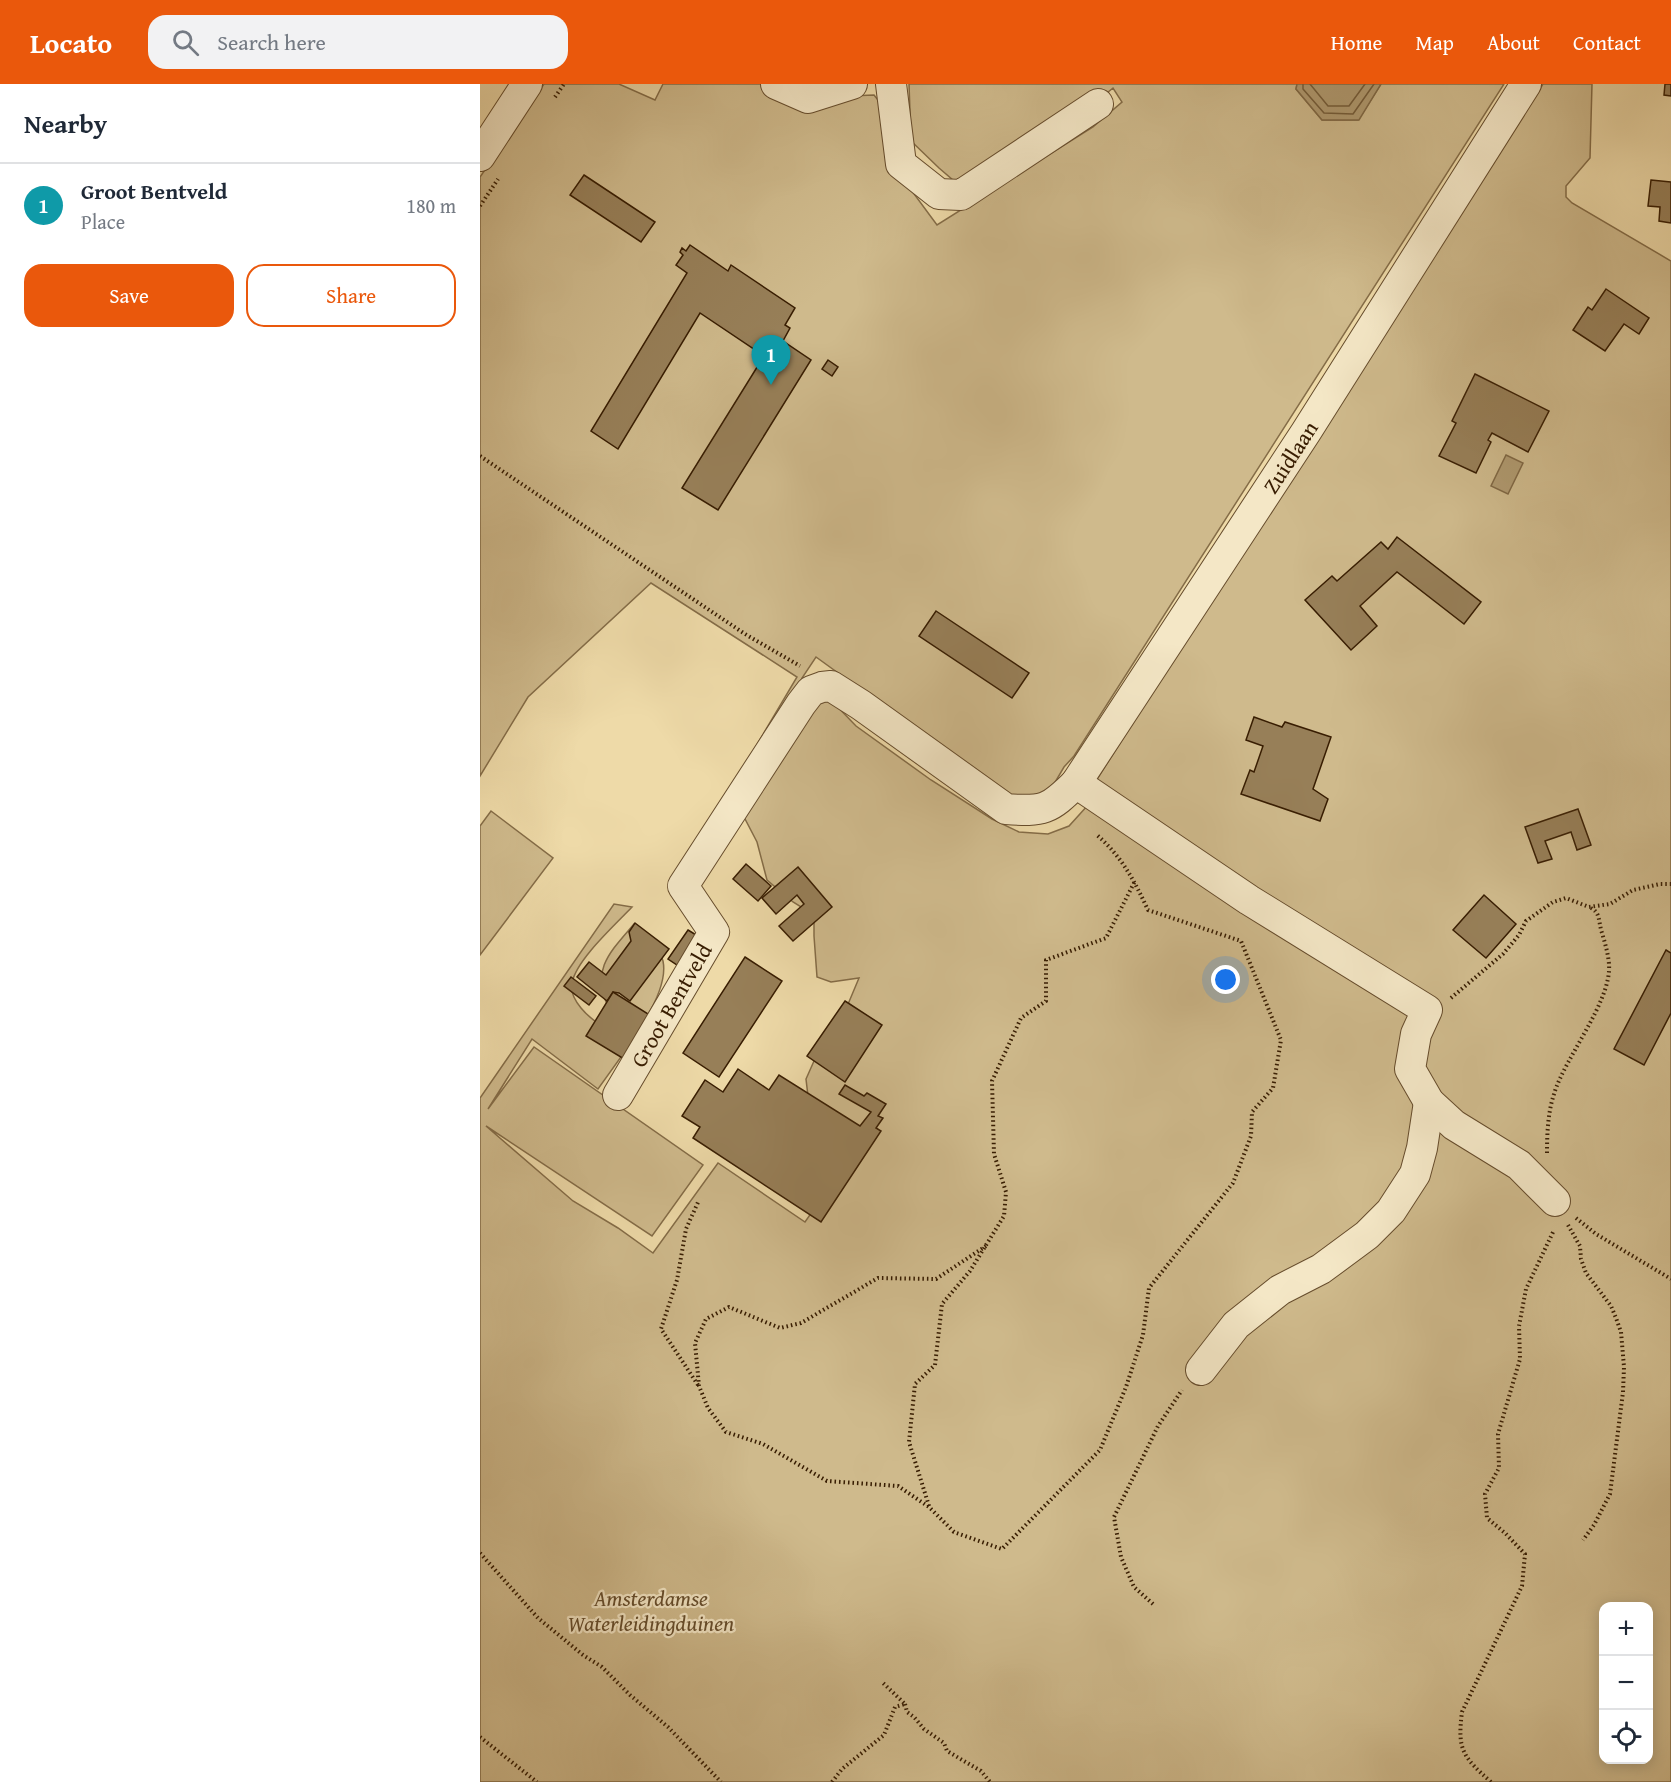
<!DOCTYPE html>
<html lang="en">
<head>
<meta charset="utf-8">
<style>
	body { margin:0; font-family:"Gentium Book Plus",serif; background:#f2f2f3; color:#1f2937 }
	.controls { position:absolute; right:18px; bottom:18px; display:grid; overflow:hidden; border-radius:12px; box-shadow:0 3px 15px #0003 }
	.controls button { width:54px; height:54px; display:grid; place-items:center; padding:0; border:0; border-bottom:2px solid #e0e1e3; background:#fff; color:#1f2937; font:30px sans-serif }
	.you { position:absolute; left:746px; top:896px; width:21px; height:21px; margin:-15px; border:4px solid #fff; border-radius:50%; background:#1a73e8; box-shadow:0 0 0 9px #1a73e833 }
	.badge { display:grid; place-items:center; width:39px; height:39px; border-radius:50%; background:#ea580c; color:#fff; font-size:20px; font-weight:700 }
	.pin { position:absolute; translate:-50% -50px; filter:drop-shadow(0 2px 3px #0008) }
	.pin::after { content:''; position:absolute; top:32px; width:21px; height:18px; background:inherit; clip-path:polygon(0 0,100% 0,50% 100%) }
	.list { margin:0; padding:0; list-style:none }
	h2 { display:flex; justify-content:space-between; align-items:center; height:78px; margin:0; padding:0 24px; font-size:26px }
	h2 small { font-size:20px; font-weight:400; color:#747a83 }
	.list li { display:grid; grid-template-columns:39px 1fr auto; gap:18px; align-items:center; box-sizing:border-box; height:84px; padding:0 24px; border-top:2px solid #e0e1e3 }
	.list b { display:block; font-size:22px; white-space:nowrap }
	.list p { margin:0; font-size:20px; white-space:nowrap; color:#747a83 }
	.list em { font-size:20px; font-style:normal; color:#747a83 }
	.actions { display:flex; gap:12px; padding:18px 24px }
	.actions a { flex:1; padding:14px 0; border:2px solid #ea580c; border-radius:18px; text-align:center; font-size:21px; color:#ea580c }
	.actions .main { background:#ea580c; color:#fff }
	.icon { flex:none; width:33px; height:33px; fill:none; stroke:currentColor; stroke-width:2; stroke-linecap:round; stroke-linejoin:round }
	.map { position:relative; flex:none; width:1191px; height:1698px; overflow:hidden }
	header { display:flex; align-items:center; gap:36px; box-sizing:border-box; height:84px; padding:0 30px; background:#ea580c; color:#fff }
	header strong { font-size:28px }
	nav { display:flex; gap:33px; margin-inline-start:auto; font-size:21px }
	.search { width:420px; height:54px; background:#f2f2f3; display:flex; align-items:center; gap:15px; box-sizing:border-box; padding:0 21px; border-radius:18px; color:#747a83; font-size:22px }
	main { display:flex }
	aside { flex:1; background:#fff }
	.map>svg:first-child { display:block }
	.green { fill:#cfba8c; stroke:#846c47; stroke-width:1.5; fill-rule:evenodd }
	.water { fill:#b09a70; stroke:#806844; stroke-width:1.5 }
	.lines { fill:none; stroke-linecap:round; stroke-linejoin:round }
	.shore { stroke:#745c39; stroke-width:1.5 }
	.building { fill:#977f58; stroke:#381d02; stroke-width:1.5 }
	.minor-casing { stroke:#664c2c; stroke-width:32 }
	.path { stroke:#381d02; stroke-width:4; stroke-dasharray:1.5 3; stroke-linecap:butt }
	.minor { stroke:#f4e7c6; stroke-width:30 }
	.labels { text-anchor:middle; stroke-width:4.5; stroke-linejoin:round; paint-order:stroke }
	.street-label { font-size:22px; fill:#381d02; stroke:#f4e7c6 }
	.park-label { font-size:22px; font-style:italic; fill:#654c2b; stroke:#f4e7c6 }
</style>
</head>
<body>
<header>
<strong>Locato</strong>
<div class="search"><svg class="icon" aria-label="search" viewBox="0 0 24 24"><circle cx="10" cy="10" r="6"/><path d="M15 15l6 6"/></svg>Search here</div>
<nav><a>Home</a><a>Map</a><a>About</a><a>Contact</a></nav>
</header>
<main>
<aside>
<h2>Nearby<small></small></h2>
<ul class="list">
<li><span class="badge" style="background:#0f9aa8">1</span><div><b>Groot Bentveld</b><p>Place</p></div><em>180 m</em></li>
</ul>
<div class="actions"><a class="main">Save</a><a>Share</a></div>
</aside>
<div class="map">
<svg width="1191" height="1698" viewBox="0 0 1191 1698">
	<rect width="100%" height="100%" fill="#eedaa8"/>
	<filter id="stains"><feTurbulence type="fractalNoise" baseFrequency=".00333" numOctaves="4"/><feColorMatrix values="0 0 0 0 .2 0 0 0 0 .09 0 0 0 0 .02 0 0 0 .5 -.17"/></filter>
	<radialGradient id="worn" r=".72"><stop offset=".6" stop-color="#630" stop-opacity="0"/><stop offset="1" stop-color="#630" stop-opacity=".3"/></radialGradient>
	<!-- green -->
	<g class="green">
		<path d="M64,0H139L175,16L183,0H323L369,12L394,11L406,26L409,76L457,141L613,43L642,18L633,4L610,23L480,102L459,84L431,57L429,0H817L816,5L842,36H878L901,0H1024L594,672L584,683L567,712H528L336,573L322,594L348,613L376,642L451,696L512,735L539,748L568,750L589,742L609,720L614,700L808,395L1063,0H1112L1110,74L1086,102V113L1092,119L1191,177V1698H0V1014L134,820L152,823C135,841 96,876 92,899C90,908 96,918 101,924C113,939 134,949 151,959L118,1005L52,955L8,1025L54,963L223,1081L172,1152L6,1042L93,1117L138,1144L173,1169L238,1079L325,1138L367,1078L328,1012L326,995L334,977L366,925L379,894L351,898L337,893L334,852V831L313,818L287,796L277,758L250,706L317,593L171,499L48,613L0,692V93ZM1124,1522H1168V1676H1124Z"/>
		<polygon points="11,727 73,774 0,871 0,742"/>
		<path d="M154,840C163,850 179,863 183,877C187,896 174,921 165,936L128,922C110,886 131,867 154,840Z"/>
	</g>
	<!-- water -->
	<g class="water">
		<polygon points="817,0 901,0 879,36 842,36 816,5"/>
		<polygon points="1026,371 1043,379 1028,410 1011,402"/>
	</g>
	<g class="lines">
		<!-- shore -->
		<g class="shore">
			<polyline points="823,0 823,5 844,29 873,30 894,0"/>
			<polyline points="830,0 848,22 869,22 885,0"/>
		</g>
	</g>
	<!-- building -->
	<g class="building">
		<polygon points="1185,0 1191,0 1191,12 1184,11"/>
		<polygon points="104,91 175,138 161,158 90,111"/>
		<polygon points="1171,96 1191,98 1191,139 1179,137 1180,123 1168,122"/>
		<polygon points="210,161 248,187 251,181 315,224 305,241 310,244 303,257 331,276 238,426 202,404 284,272 220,229 138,365 111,347 207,189 196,181 203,171 200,168 202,164 206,167"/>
		<polygon points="1126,205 1169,234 1159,250 1144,240 1125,267 1093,246 1108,223 1112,226"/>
		<polygon points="348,276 358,283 352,292 342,285"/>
		<polygon points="995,290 1069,327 1048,368 1012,349 1008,356 1011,358 996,389 959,372 976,339 972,337"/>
		<polygon points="917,453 1001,518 984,540 917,488 880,522 897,542 871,566 825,516 852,492 857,497 901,458 908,465"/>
		<polygon points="456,527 549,589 532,614 439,552"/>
		<polygon points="774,633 802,643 805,638 851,653 833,705 848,715 840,737 761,710 770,686 774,688 783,662 766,656"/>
		<polygon points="1098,725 1111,761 1097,766 1091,748 1065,757 1072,775 1058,779 1045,743"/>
		<polygon points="266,780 291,802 278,817 253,795"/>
		<polygon points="318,783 352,823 313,857 299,842 324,820 317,811 296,830 282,814"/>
		<polygon points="1004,811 1036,840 1006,874 973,846"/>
		<polygon points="155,839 189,865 150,917 139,909 133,908 127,917 97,893 109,878 126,891 151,857 149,848"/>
		<polygon points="208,846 226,857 206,887 188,875"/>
		<polygon points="1186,866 1191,869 1191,929 1164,981 1134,965"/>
		<polygon points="265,873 302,897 239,993 203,969"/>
		<polygon points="91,893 116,912 109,921 84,902"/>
		<polygon points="133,908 176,935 149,978 106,952"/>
		<polygon points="365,917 402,941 365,998 327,972"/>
		<polygon points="258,985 289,1006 299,991 380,1042 391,1028 359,1010 365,1001 384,1012 387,1009 406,1020 398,1032 403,1034 396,1044 401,1047 341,1138 213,1054 220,1043 202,1032 225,996 243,1008"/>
	</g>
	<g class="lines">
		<defs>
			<g id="minor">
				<polyline points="296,0 328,14 372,0"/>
				<polyline points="411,0 421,80 459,110 481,111 618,20"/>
				<polyline points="0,72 47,0"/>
				<polyline points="596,699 769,816 947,926 936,950 930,985 949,1018 974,1041 1039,1081 1075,1117"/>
				<path d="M138,1011L234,848L203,802L321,620L331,607L342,603L351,602L381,621L526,725C563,728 569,726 596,699L826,348L1046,0"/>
				<polyline points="721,1286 756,1241 800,1206 841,1185 887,1151 911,1127 935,1090 942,1064 949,1018"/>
			</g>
		</defs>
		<!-- minor casing -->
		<use href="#minor" class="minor-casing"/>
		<!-- path -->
		<g class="path">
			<polyline points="75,13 84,0"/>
			<polyline points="0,122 18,95"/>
			<polyline points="0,372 265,550 320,582"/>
			<polyline points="971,914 1023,870 1039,851 1046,837 1073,818 1086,814 1109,823 1130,820 1153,806 1180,800 1191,800"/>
			<path d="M1067,1069C1067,1049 1068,1028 1074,1010C1085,973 1132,917 1129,880C1128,869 1125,859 1122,849C1118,837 1121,828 1109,823"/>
			<polyline points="1096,1134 1116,1150 1191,1195"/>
			<polyline points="1088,1141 1100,1162 1101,1175 1106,1189 1131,1222 1136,1234 1141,1248 1144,1283 1143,1308 1130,1410 1114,1441 1103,1456"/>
			<path d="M506,1162L456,1195L398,1194L321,1239L300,1244L249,1223L226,1235L215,1259L219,1302L228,1324L246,1348L283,1360L347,1397L418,1402L449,1423L474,1448L522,1465L620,1366L646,1303L663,1251L669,1204L753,1099L771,1052L772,1028L793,1004L801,956L761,857L668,826C654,796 642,773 617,751"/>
			<polyline points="218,1301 181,1245 197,1196 206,1145 219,1116"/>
			<polyline points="449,1422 429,1358 435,1300 455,1281 462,1220 490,1187 524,1132 526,1108 514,1070 512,997 541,934 566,917 566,876 626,854 655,797"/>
			<polyline points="0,1469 58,1534 103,1571 122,1583 150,1611 188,1643 241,1698"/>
			<polyline points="673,1520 654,1503 641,1473 634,1433 678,1342 702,1306"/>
			<polyline points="425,1620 427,1628 434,1633 444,1645 464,1659 467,1667 501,1687 510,1698"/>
			<polyline points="0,1653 57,1698"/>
			<polyline points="352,1698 362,1685 404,1651 415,1623 425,1620 402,1598"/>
			<path d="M1011,1698C983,1673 977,1666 982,1628L1042,1502L1045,1470L1025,1449L1007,1434L1005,1410L1019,1384L1018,1350L1040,1275L1039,1242L1046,1205L1074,1146"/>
		</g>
		<!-- minor -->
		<use href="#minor" class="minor"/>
	</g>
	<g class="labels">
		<!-- street labels -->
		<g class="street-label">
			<text transform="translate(810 373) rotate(-57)" y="8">Zuidlaan</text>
			<text transform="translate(191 921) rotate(-60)" y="8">Groot Bentveld</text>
		</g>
		<!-- park labels -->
		<g class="park-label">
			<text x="171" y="1522">Amsterdamse<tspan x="171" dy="25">Waterleidingduinen</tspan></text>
		</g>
	</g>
	<rect width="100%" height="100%" filter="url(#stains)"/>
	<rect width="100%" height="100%" fill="url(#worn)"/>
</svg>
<div class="controls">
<button>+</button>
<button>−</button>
<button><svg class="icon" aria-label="locate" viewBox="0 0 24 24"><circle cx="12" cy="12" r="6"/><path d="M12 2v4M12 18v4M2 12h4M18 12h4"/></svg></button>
</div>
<div class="you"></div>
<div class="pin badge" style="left:291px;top:301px;background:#0f9aa8">1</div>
</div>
</main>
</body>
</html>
